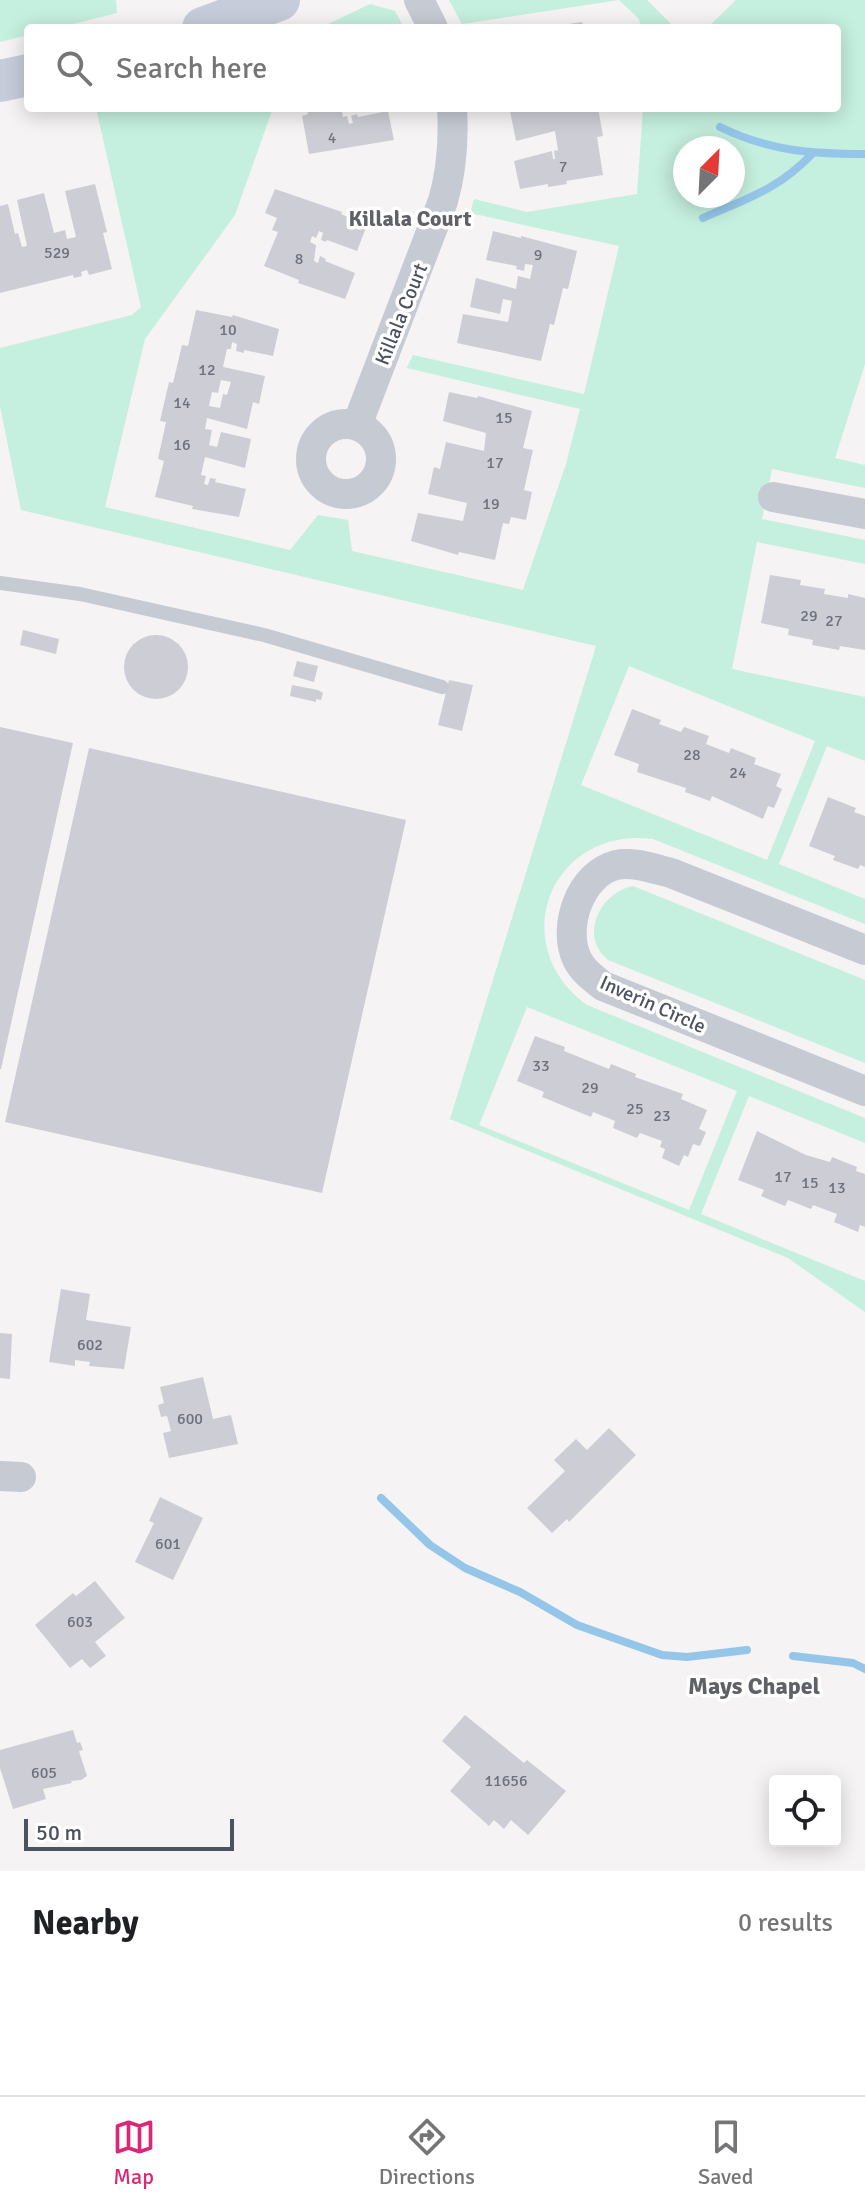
<!DOCTYPE html>
<html lang="en">
<head>
<meta charset="utf-8">
<style>
	body { margin:0; font-family:Signika,sans-serif; background:#f2f2f2; color:#202124 }
	.controls { position:absolute; right:24px; bottom:24px; display:grid; overflow:hidden; border-radius:8px; box-shadow:0 4px 20px #0003 }
	.controls button { width:72px; height:72px; display:grid; place-items:center; padding:0; border:0; border-bottom:2px solid #e0e0e0; background:#fff; color:#202124; font:40px sans-serif }
	.compass { position:absolute; left:673px; top:136px; width:72px; height:72px; border-radius:50%; background:#fff; box-shadow:0 4px 20px #0003; rotate:24deg }
	.scale { position:absolute; left:24px; bottom:20px; width:210px; box-sizing:border-box; padding-left:8px; border:4px solid #4b5260; border-top:0; font-size:22px; line-height:28px; white-space:nowrap; color:#4b5260; -webkit-text-stroke:6px #fff; paint-order:stroke }
	.list { margin:0; padding:0; list-style:none }
	h2 { display:flex; justify-content:space-between; align-items:center; height:104px; margin:0; padding:0 32px; font-size:34px }
	h2 small { font-size:26px; font-weight:400; color:#757577 }
	.icon { flex:none; width:44px; height:44px; fill:none; stroke:currentColor; stroke-width:2; stroke-linecap:round; stroke-linejoin:round }
	.map { position:relative; flex:none; width:865px; height:1871px; overflow:hidden }
	.search { position:absolute; background:#fff; box-shadow:0 4px 20px #0003; left:24px; right:24px; top:24px; height:88px; display:flex; align-items:center; gap:20px; box-sizing:border-box; padding:0 28px; border-radius:8px; color:#757577; font-size:30px }
	.sheet { height:224px; background:#fff }
	nav { display:flex; justify-content:space-around; align-items:center; box-sizing:border-box; height:112px; border-top:2px solid #e0e0e0; background:#fff; font-size:22px; color:#757577 }
	nav a { display:grid; justify-items:center; gap:4px }
	nav .on { color:#db2777 }
	.map>svg:first-child { display:block }
	.green { fill:#c5efde; fill-rule:evenodd }
	.lines { fill:none; stroke-linecap:round; stroke-linejoin:round }
	.stream { stroke:#95c6e9; stroke-width:8 }
	.building { fill:#cdced5; fill-rule:evenodd }
	.lane { stroke:#c5cad3; stroke-width:14 }
	.street { stroke:#c5cad3; stroke-width:30 }
	.secondary { stroke:#c7ccda; stroke-width:42 }
	.labels { text-anchor:middle; stroke-width:7; stroke-linejoin:round; paint-order:stroke }
	.number-label { font-size:16px; fill:#6c717d }
	.street-label { font-size:20px; fill:#4b5260; stroke:#fff }
	.neighbourhood-label { font-size:22px; font-weight:bold; fill:#5f6167; stroke:#fff }
	.quarter-label { font-size:24px; font-weight:bold; fill:#5f6167; stroke:#fff }
</style>
</head>
<body>
<div class="map">
<svg width="865" height="1871" viewBox="0 0 865 1871">
	<rect width="100%" height="100%" fill="#f5f3f3"/>
	<!-- green -->
	<g class="green">
		<polygon points="0,0 116,0 117,13 57,28 28,28 28,35 0,42"/>
		<polygon points="449,0 647,0 675,28 641,28 639,19 619,0 462,24"/>
		<path d="M736,0H865V364L835,458L865,465V488L772,469L762,519L865,540V564L757,542L732,669L865,697V761L827,746L779,864L865,899V924L653,839C551,826 504,945 587,1005L865,1118V1143L749,1096L701,1214L865,1281V1312L788,1258L450,1119L596,646L21,510L0,406V348L132,315L141,307L96,108H273L235,215L145,339L105,507L290,550L318,515L348,520L352,551L523,590L566,464L580,409L407,368L413,355L584,394L619,246L470,213L474,199L527,212L637,194L643,108H837V28H707ZM685,148H733V196H685ZM629,666L815,741L767,860L581,785ZM527,1007L737,1091L689,1210L479,1125Z"/>
		<polygon points="370,4 395,11 404,28 320,28"/>
		<path d="M633,886L865,980V1063L608,960C579,937 599,893 633,886Z"/>
	</g>
	<g class="lines">
		<!-- stream -->
		<g class="stream">
			<path d="M720,127C769,151 811,154 865,154"/>
			<path d="M703,218C746,199 779,189 812,154"/>
			<polyline points="381,1498 430,1545 465,1568 520,1592 577,1625 662,1655 687,1657 747,1650"/>
			<polyline points="793,1656 853,1663 865,1669"/>
		</g>
	</g>
	<!-- building -->
	<g class="building">
		<polygon points="582,22 583,28 555,28 555,26"/>
		<polygon points="307,108 341,108 343,117 347,116 349,124 353,123 351,116 357,114 358,117 388,111 394,140 309,154 302,116 308,114"/>
		<polygon points="517,108 598,108 603,136 597,137 603,175 566,181 567,184 548,187 548,184 520,189 514,161 552,151 553,159 555,159 554,151 558,150 555,131 516,141 510,111"/>
		<polygon points="95,184 107,232 103,233 112,269 89,275 87,270 81,272 82,276 74,278 73,275 0,293 0,206 8,204 15,234 18,233 22,247 27,246 17,200 44,193 54,233 65,230 67,239 76,237 65,191"/>
		<polygon points="275,189 342,212 341,214 367,225 357,251 327,240 326,242 321,240 323,233 319,231 316,238 312,236 310,242 316,245 314,261 318,263 320,256 326,259 325,261 355,273 345,299 298,283 299,280 264,266 278,232 272,230 277,218 265,213"/>
		<polygon points="493,231 521,238 521,236 577,251 568,289 563,288 554,325 550,324 541,361 457,343 463,314 508,322 512,301 503,299 500,314 470,307 476,278 516,289 518,276 530,279 533,265 525,264 524,271 516,269 517,266 486,260"/>
		<path d="M196,310L232,317L233,315L279,329L273,356L244,350V353L236,351L237,344L232,342L231,349H227L223,367L265,376L259,404L253,402L247,429L207,418L205,429L212,430L209,445L217,447L221,432L251,439L245,468L205,457L201,475L206,476L204,484L208,485L210,478L216,479L215,482L246,489L239,517L192,509L193,506L155,497L164,461L158,459L166,422L160,421L169,382L173,383L182,345L188,346ZM221,380L231,382L227,395L223,394L220,408L209,406L212,392L218,393Z"/>
		<polygon points="449,392 477,398 478,396 532,411 523,448 533,450 524,490 532,492 526,520 511,517 509,524 503,523 495,560 459,552 458,555 411,541 418,513 463,521 467,503 428,494 434,467 440,469 446,442 484,451 486,433 443,421"/>
		<polygon points="770,575 801,580 800,585 825,589 824,594 848,598 848,594 865,598 865,650 840,646 839,650 812,645 813,640 788,635 789,629 761,623"/>
		<polygon points="23,630 59,639 56,654 20,645"/>
		<circle cx="156" cy="667" r="32"/>
		<polygon points="297,661 318,666 314,682 293,676"/>
		<polygon points="449,680 473,685 462,731 438,725"/>
		<polygon points="292,685 318,690 323,693 321,700 316,699 316,702 290,696"/>
		<polygon points="632,709 661,720 659,724 681,732 684,727 709,736 706,744 729,753 731,748 756,758 754,764 781,774 776,786 782,789 774,808 768,806 763,819 712,796 710,801 685,792 686,788 637,772 639,764 614,755"/>
		<polygon points="0,727 73,743 1,1069 0,1069"/>
		<polygon points="89,748 406,820 322,1193 5,1122"/>
		<polygon points="828,797 856,808 854,812 865,816 865,867 860,865 858,869 833,860 835,856 809,846"/>
		<polygon points="535,1036 565,1047 564,1051 609,1069 611,1064 636,1074 635,1077 683,1094 681,1099 707,1110 699,1129 706,1132 700,1146 693,1144 688,1157 684,1155 679,1166 662,1158 665,1149 660,1147 662,1141 640,1133 637,1138 613,1128 615,1121 593,1112 591,1117 542,1097 544,1092 517,1081"/>
		<polygon points="757,1131 806,1155 830,1162 832,1157 857,1167 856,1171 865,1174 865,1227 860,1225 858,1232 834,1222 837,1214 813,1205 811,1209 788,1200 785,1206 761,1196 764,1190 738,1180"/>
		<polygon points="61,1289 90,1294 86,1320 131,1327 124,1369 89,1366 90,1362 75,1360 75,1366 49,1362"/>
		<polygon points="0,1333 12,1334 10,1379 0,1378"/>
		<polygon points="203,1377 213,1419 231,1415 238,1444 169,1458 163,1433 171,1431 167,1416 161,1417 158,1405 164,1403 160,1387"/>
		<polygon points="609,1428 636,1455 569,1522 567,1519 552,1533 527,1508 565,1471 554,1460 576,1439 587,1450"/>
		<polygon points="160,1497 203,1518 173,1580 135,1562 154,1523 149,1521"/>
		<polygon points="95,1581 125,1618 95,1642 106,1656 90,1668 82,1659 70,1668 35,1625 73,1593 76,1596"/>
		<polygon points="465,1715 524,1763 527,1760 566,1791 528,1835 511,1820 504,1829 494,1820 489,1826 450,1791 471,1767 442,1741"/>
		<polygon points="73,1730 77,1743 80,1742 83,1750 79,1751 87,1776 81,1780 71,1781 72,1783 43,1789 46,1799 13,1809 0,1768 0,1750"/>
	</g>
	<g class="lines">
		<!-- lane -->
		<polyline class="lane" points="0,583 80,594 264,635 442,687"/>
		<!-- street -->
		<g class="street">
			<polyline points="419,0 433,28"/>
			<circle cx="346" cy="459" r="35"/>
			<path d="M357,425L443,201C452,169 454,140 452,108"/>
			<polyline points="773,497 865,514"/>
			<path d="M865,950L671,873C654,869 633,861 616,865C580,874 562,927 577,959C583,971 593,978 603,986L865,1091"/>
			<polyline points="0,1476 21,1477"/>
		</g>
		<!-- secondary -->
		<g class="secondary">
			<polyline points="203,28 279,0"/>
			<polyline points="0,81 28,75"/>
		</g>
	</g>
	<g class="labels">
		<!-- number labels -->
		<g class="number-label">
			<text x="332" y="143">4</text>
			<text x="563" y="172">7</text>
			<text x="57" y="258">529</text>
			<text x="538" y="260">9</text>
			<text x="299" y="264">8</text>
			<text x="228" y="335">10</text>
			<text x="207" y="375">12</text>
			<text x="182" y="408">14</text>
			<text x="504" y="423">15</text>
			<text x="182" y="450">16</text>
			<text x="495" y="468">17</text>
			<text x="491" y="509">19</text>
			<text x="809" y="621">29</text>
			<text x="834" y="626">27</text>
			<text x="692" y="760">28</text>
			<text x="738" y="778">24</text>
			<text x="541" y="1071">33</text>
			<text x="590" y="1093">29</text>
			<text x="635" y="1114">25</text>
			<text x="662" y="1121">23</text>
			<text x="783" y="1182">17</text>
			<text x="810" y="1188">15</text>
			<text x="837" y="1193">13</text>
			<text x="90" y="1350">602</text>
			<text x="190" y="1424">600</text>
			<text x="168" y="1549">601</text>
			<text x="80" y="1627">603</text>
			<text x="44" y="1778">605</text>
			<text x="506" y="1786">11656</text>
		</g>
		<!-- street labels -->
		<g class="street-label">
			<text transform="translate(401 314) rotate(-68)" y="7">Killala Court</text>
			<text transform="translate(653 1004) rotate(24)" y="7">Inverin Circle</text>
		</g>
		<!-- neighbourhood labels -->
		<g class="neighbourhood-label">
			<text x="410" y="226">Killala Court</text>
		</g>
		<!-- quarter labels -->
		<g class="quarter-label">
			<text x="754" y="1694">Mays Chapel</text>
		</g>
	</g>
</svg>
<div class="controls">
<button><svg class="icon" aria-label="locate" viewBox="0 0 24 24"><circle cx="12" cy="12" r="6"/><path d="M12 2v4M12 18v4M2 12h4M18 12h4"/></svg></button>
</div>
<svg class="compass" viewBox="-18 -18 36 36"><path d="M0-13l5 13h-10z" fill="#e53935"/><path d="M0 13l5-13h-10z" fill="#757577"/></svg>
<div class="scale">50 m</div>
<div class="search"><svg class="icon" aria-label="search" viewBox="0 0 24 24"><circle cx="10" cy="10" r="6"/><path d="M15 15l6 6"/></svg>Search here</div>
</div>
<section class="sheet">
<h2>Nearby<small>0 results</small></h2>
<ul class="list">
</ul>
</section>
<nav>
<a class="on"><svg class="icon" aria-label="map" viewBox="0 0 24 24"><path d="M3 6l6-2 6 2 6-2v14l-6 2-6-2-6 2zM9 4v14M15 6v14"/></svg>Map</a>
<a><svg class="icon" aria-label="directions" viewBox="0 0 24 24"><path d="M12 3l9 9-9 9-9-9zM9 14v-3h6M13 9l2 2-2 2"/></svg>Directions</a>
<a><svg class="icon" aria-label="saved" viewBox="0 0 24 24"><path d="M7 4h10v16l-5-4-5 4z"/></svg>Saved</a>
</nav>
</body>
</html>
